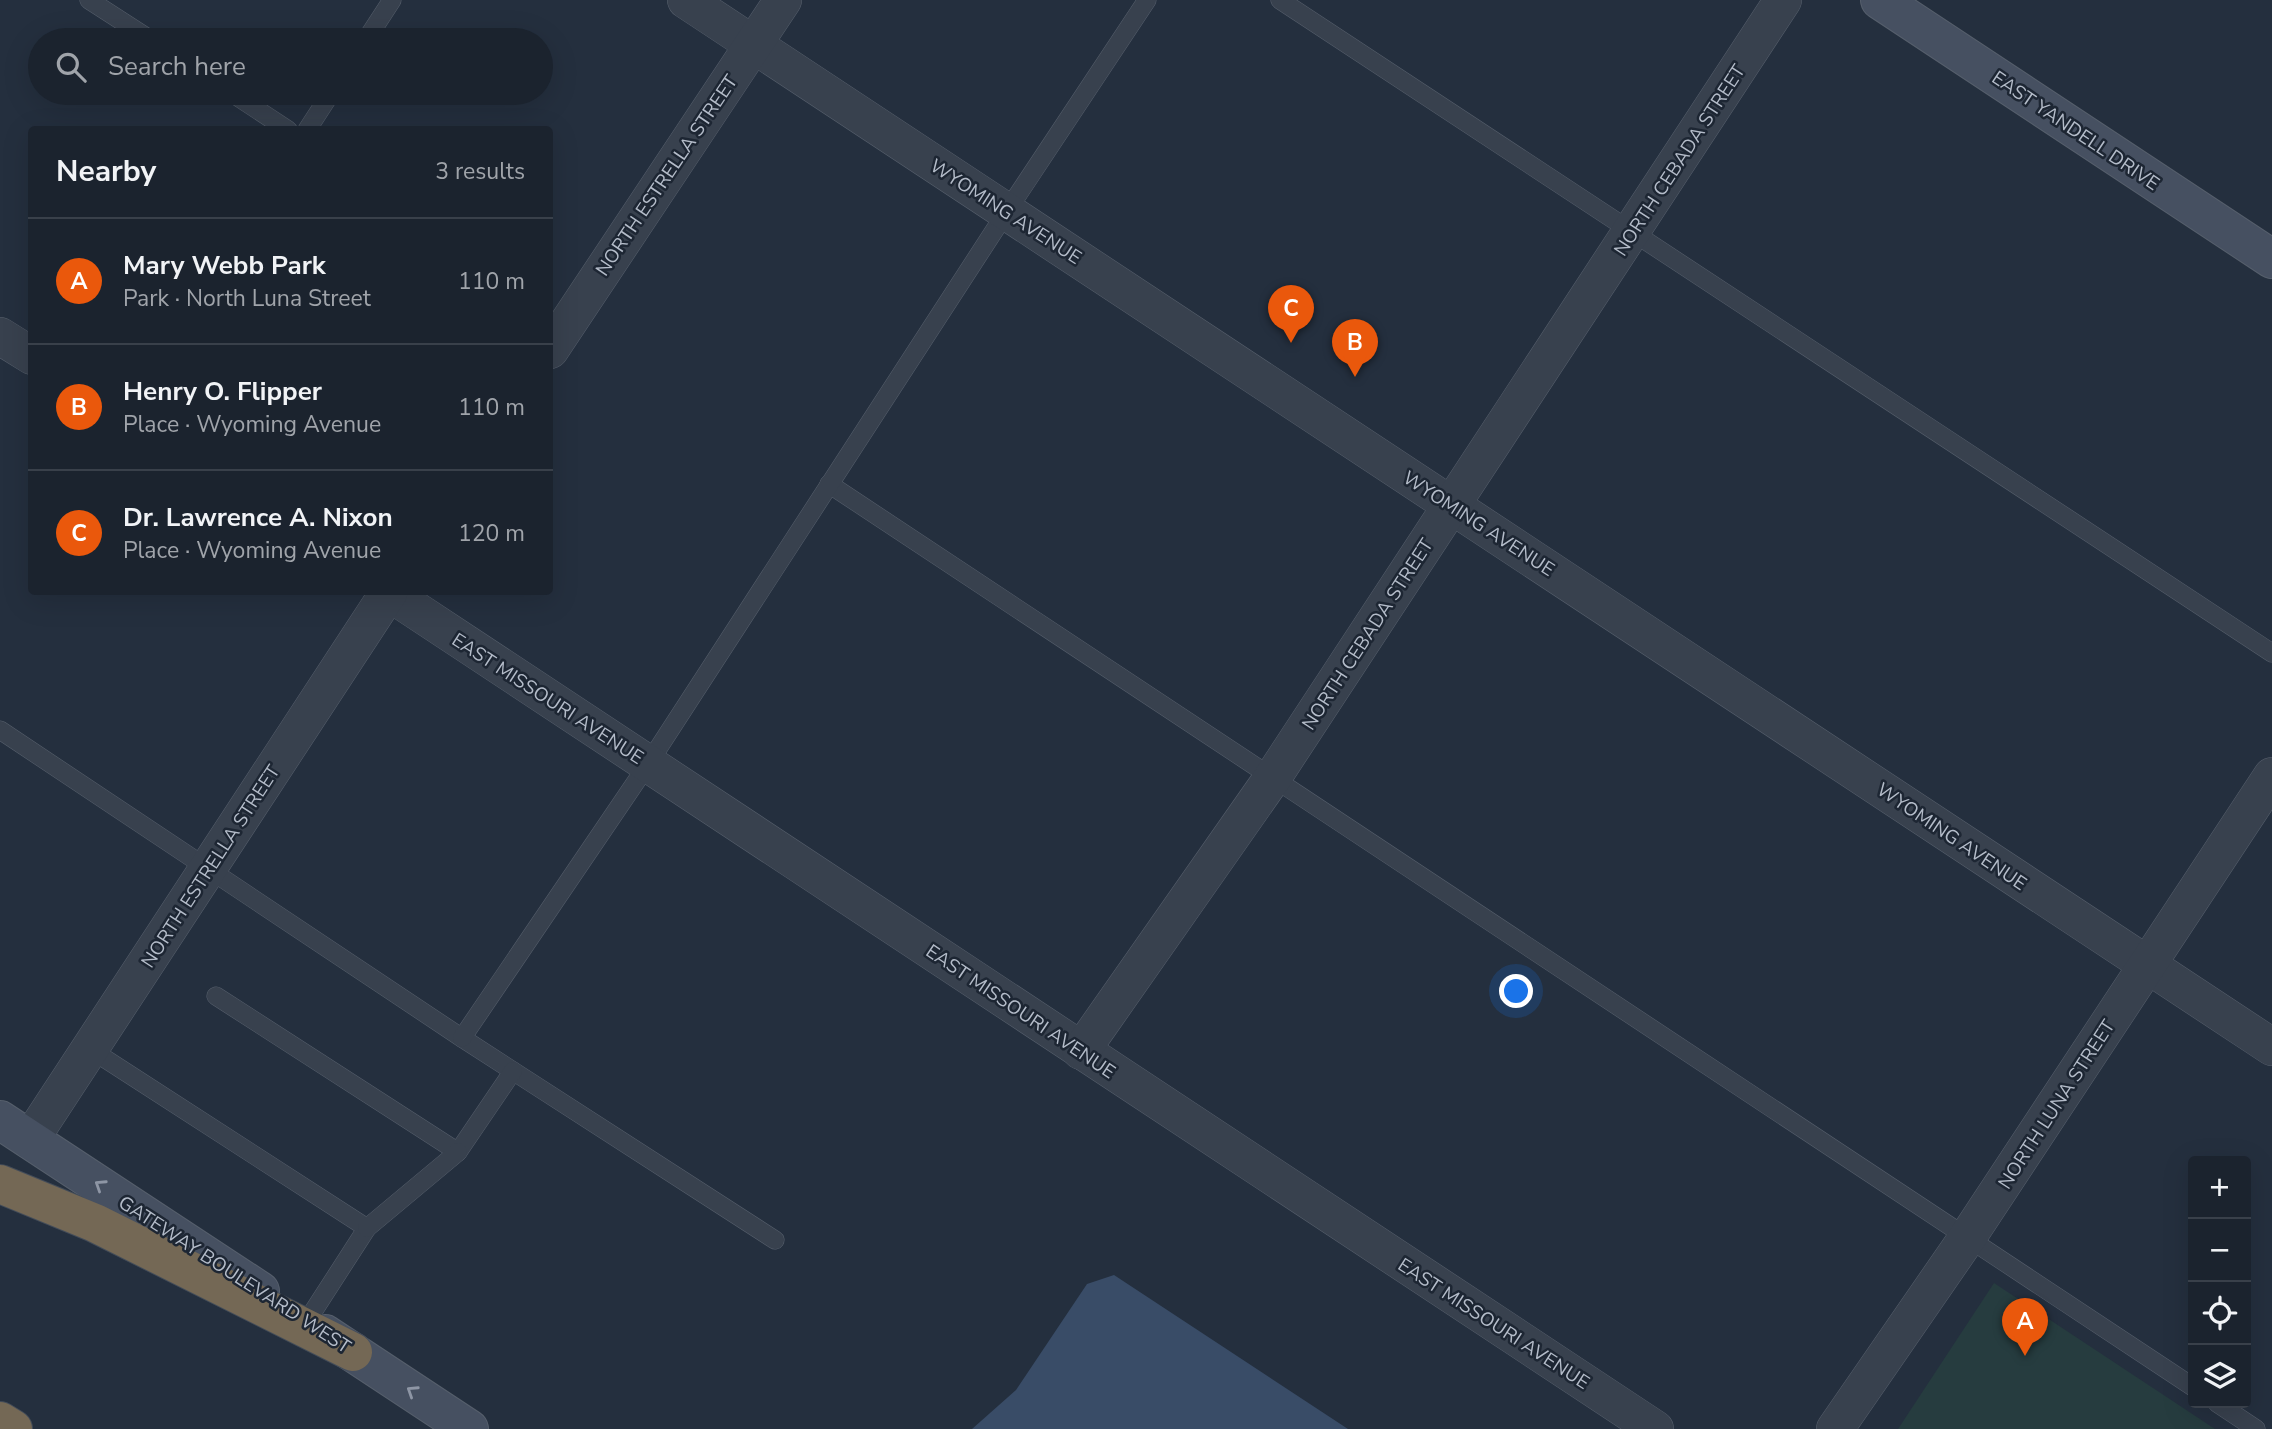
<!DOCTYPE html>
<html lang="en">
<head>
<meta charset="utf-8">
<style>
	body { margin:0; font-family:"Nunito Sans",sans-serif; background:#242b36; color:#f1f3f6 }
	.controls { position:absolute; right:21px; bottom:21px; display:grid; overflow:hidden; border-radius:7px; box-shadow:0 7px 28px #0002 }
	.controls button { width:63px; height:63px; display:grid; place-items:center; padding:0; border:0; border-bottom:2px solid #39404a; background:#1b232e; color:#f1f3f6; font:35px sans-serif }
	.you { position:absolute; left:1517px; top:992px; width:24px; height:24px; margin:-18px; border:5px solid #fff; border-radius:50%; background:#1a73e8; box-shadow:0 0 0 10px #1a73e833 }
	.badge { display:grid; place-items:center; width:46px; height:46px; border-radius:50%; background:#ea580c; color:#fff; font-size:23px; font-weight:700 }
	.pin { position:absolute; translate:-50% -58px; filter:drop-shadow(0 2px 4px #0008) }
	.pin::after { content:''; position:absolute; top:37px; width:24px; height:21px; background:inherit; clip-path:polygon(0 0,100% 0,50% 100%) }
	.list { margin:0; padding:0; list-style:none }
	h2 { display:flex; justify-content:space-between; align-items:center; height:91px; margin:0; padding:0 28px; font-size:30px }
	h2 small { font-size:23px; font-weight:400; color:#a0a4aa }
	.list li { display:grid; grid-template-columns:46px 1fr auto; gap:21px; align-items:center; box-sizing:border-box; height:126px; padding:0 28px; border-top:2px solid #39404a }
	.list b { display:block; font-size:26px; white-space:nowrap }
	.list p { margin:0; font-size:23px; white-space:nowrap; color:#a0a4aa }
	.list em { font-size:23px; font-style:normal; color:#a0a4aa }
	.icon { flex:none; width:38px; height:38px; fill:none; stroke:currentColor; stroke-width:2; stroke-linecap:round; stroke-linejoin:round }
	.map { position:relative; flex:none; width:2272px; height:1429px; overflow:hidden }
	.search { position:absolute; background:#1b232e; box-shadow:0 7px 28px #0002; left:28px; top:28px; width:525px; height:77px; display:flex; align-items:center; gap:18px; box-sizing:border-box; padding:0 24px; border-radius:38px; color:#a0a4aa; font-size:26px }
	.panel { position:absolute; background:#1b232e; box-shadow:0 7px 28px #0002; left:28px; top:126px; width:525px; height:469px; border-radius:7px }
	.map>svg:first-child { display:block }
	.green { fill:#263c3f }
	.water { fill:#394c67 }
	.lines { fill:none; stroke-linecap:round; stroke-linejoin:round }
	.lane-casing { stroke:#565f6c; stroke-width:19 }
	.street-casing { stroke:#565f6c; stroke-width:38 }
	.secondary-casing { stroke:#565f6c; stroke-width:40 }
	.highway-casing { stroke:#434c59; stroke-width:40 }
	.lane { stroke:#38414e; stroke-width:18 }
	.street { stroke:#38414e; stroke-width:37 }
	.secondary { stroke:#465061; stroke-width:38 }
	.highway { stroke:#746855; stroke-width:38 }
	.oneway { stroke:#8e96a5 }
	.labels { text-anchor:middle; stroke-width:5; stroke-linejoin:round; paint-order:stroke }
	.street-label { font-size:19px; fill:#b4bcc9; stroke:#1d2633 }
</style>
</head>
<body>
<div class="map">
<svg width="2272" height="1429" viewBox="0 0 2272 1429">
	<rect width="100%" height="100%" fill="#242f3e"/>
	<!-- green -->
	<polygon class="green" points="1994,1283 2215,1429 1898,1429"/>
	<!-- water -->
	<polygon class="water" points="1114,1275 1348,1429 972,1429 1016,1390 1087,1284"/>
	<g class="lines">
		<defs>
			<g id="lane">
				<polyline points="89,0 151,40"/>
				<polyline points="1280,0 2272,653"/>
				<polyline points="366,40 392,0"/>
				<polyline points="232,93 288,130"/>
				<polyline points="307,130 331,93"/>
				<polyline points="829,484 2193,1387"/>
				<polyline points="0,730 462,1038 775,1240"/>
				<polyline points="216,996 458,1152 513,1071"/>
				<polyline points="462,1038 648,764 1007,211 1147,0"/>
				<polyline points="90,1049 367,1228 307,1321"/>
				<polyline points="367,1228 458,1152"/>
				<polyline points="2217,1403 2256,1429"/>
			</g>
			<g id="street">
				<polyline points="686,0 2272,1047"/>
				<polyline points="0,336 32,356"/>
				<polyline points="550,350 783,0"/>
				<polyline points="388,592 1655,1429"/>
				<polyline points="1081,1051 1273,777 1783,0"/>
				<polyline points="30,1140 389,592"/>
				<polyline points="1835,1429 1967,1238 2272,776"/>
			</g>
			<g id="secondary">
				<polyline points="1880,0 2272,259"/>
				<polyline points="0,1120 260,1291"/>
				<polyline points="325,1334 469,1429"/>
			</g>
			<g id="highway">
				<polyline points="0,1184 95,1223 353,1352"/>
				<polyline points="0,1421 13,1429"/>
			</g>
		</defs>
		<!-- lane casing -->
		<use href="#lane" class="lane-casing"/>
		<!-- street casing -->
		<use href="#street" class="street-casing"/>
		<!-- secondary casing -->
		<use href="#secondary" class="secondary-casing"/>
		<!-- highway casing -->
		<use href="#highway" class="highway-casing"/>
		<!-- lane -->
		<use href="#lane" class="lane"/>
		<!-- street -->
		<use href="#street" class="street"/>
		<!-- secondary -->
		<use href="#secondary" class="secondary"/>
		<!-- highway -->
		<use href="#highway" class="highway"/>
	</g>
	<!-- one-way arrows -->
	<defs><path id="oneway-chevron" d="M-2-3.5L2.5 0L-2 3.5" fill="none" stroke-width="1.6" stroke-linecap="round" stroke-linejoin="round" transform="scale(1.75)"/></defs>
	<g class="oneway">
		<use href="#oneway-chevron" transform="translate(100 1185) rotate(-147)"/>
		<use href="#oneway-chevron" transform="translate(412 1391) rotate(-147)"/>
	</g>
	<g class="labels">
		<!-- street labels -->
		<g class="street-label">
			<text transform="translate(2076 130) rotate(34)" y="7">EAST YANDELL DRIVE</text>
			<text transform="translate(1679 160) rotate(-57)" y="7">NORTH CEBADA STREET</text>
			<text transform="translate(666 175) rotate(-56)" y="7">NORTH ESTRELLA STREET</text>
			<text transform="translate(1006 211) rotate(33)" y="7">WYOMING AVENUE</text>
			<text transform="translate(1479 523) rotate(33)" y="7">WYOMING AVENUE</text>
			<text transform="translate(1367 634) rotate(-57)" y="7">NORTH CEBADA STREET</text>
			<text transform="translate(548 698) rotate(33)" y="7">EAST MISSOURI AVENUE</text>
			<text transform="translate(1952 836) rotate(34)" y="7">WYOMING AVENUE</text>
			<text transform="translate(210 866) rotate(-57)" y="7">NORTH ESTRELLA STREET</text>
			<text transform="translate(1021 1011) rotate(34)" y="7">EAST MISSOURI AVENUE</text>
			<text transform="translate(2056 1104) rotate(-57)" y="7">NORTH LUNA STREET</text>
			<text transform="translate(235 1274) rotate(33)" y="7">GATEWAY BOULEVARD WEST</text>
			<text transform="translate(1494 1323) rotate(33)" y="7">EAST MISSOURI AVENUE</text>
		</g>
	</g>
</svg>
<div class="controls">
<button>+</button>
<button>−</button>
<button><svg class="icon" aria-label="locate" viewBox="0 0 24 24"><circle cx="12" cy="12" r="6"/><path d="M12 2v4M12 18v4M2 12h4M18 12h4"/></svg></button>
<button><svg class="icon" aria-label="layers" viewBox="0 0 24 24"><path d="M12 4l9 5-9 5-9-5zM3 14l9 5 9-5"/></svg></button>
</div>
<div class="you"></div>
<div class="pin badge" style="left:2025px;top:1356px">A</div>
<div class="pin badge" style="left:1355px;top:377px">B</div>
<div class="pin badge" style="left:1291px;top:343px">C</div>
<div class="search"><svg class="icon" aria-label="search" viewBox="0 0 24 24"><circle cx="10" cy="10" r="6"/><path d="M15 15l6 6"/></svg>Search here</div>
<section class="panel">
<h2>Nearby<small>3 results</small></h2>
<ul class="list">
<li><span class="badge">A</span><div><b>Mary Webb Park</b><p>Park · North Luna Street</p></div><em>110 m</em></li>
<li><span class="badge">B</span><div><b>Henry O. Flipper</b><p>Place · Wyoming Avenue</p></div><em>110 m</em></li>
<li><span class="badge">C</span><div><b>Dr. Lawrence A. Nixon</b><p>Place · Wyoming Avenue</p></div><em>120 m</em></li>
</ul>
</section>
</div>
</body>
</html>
